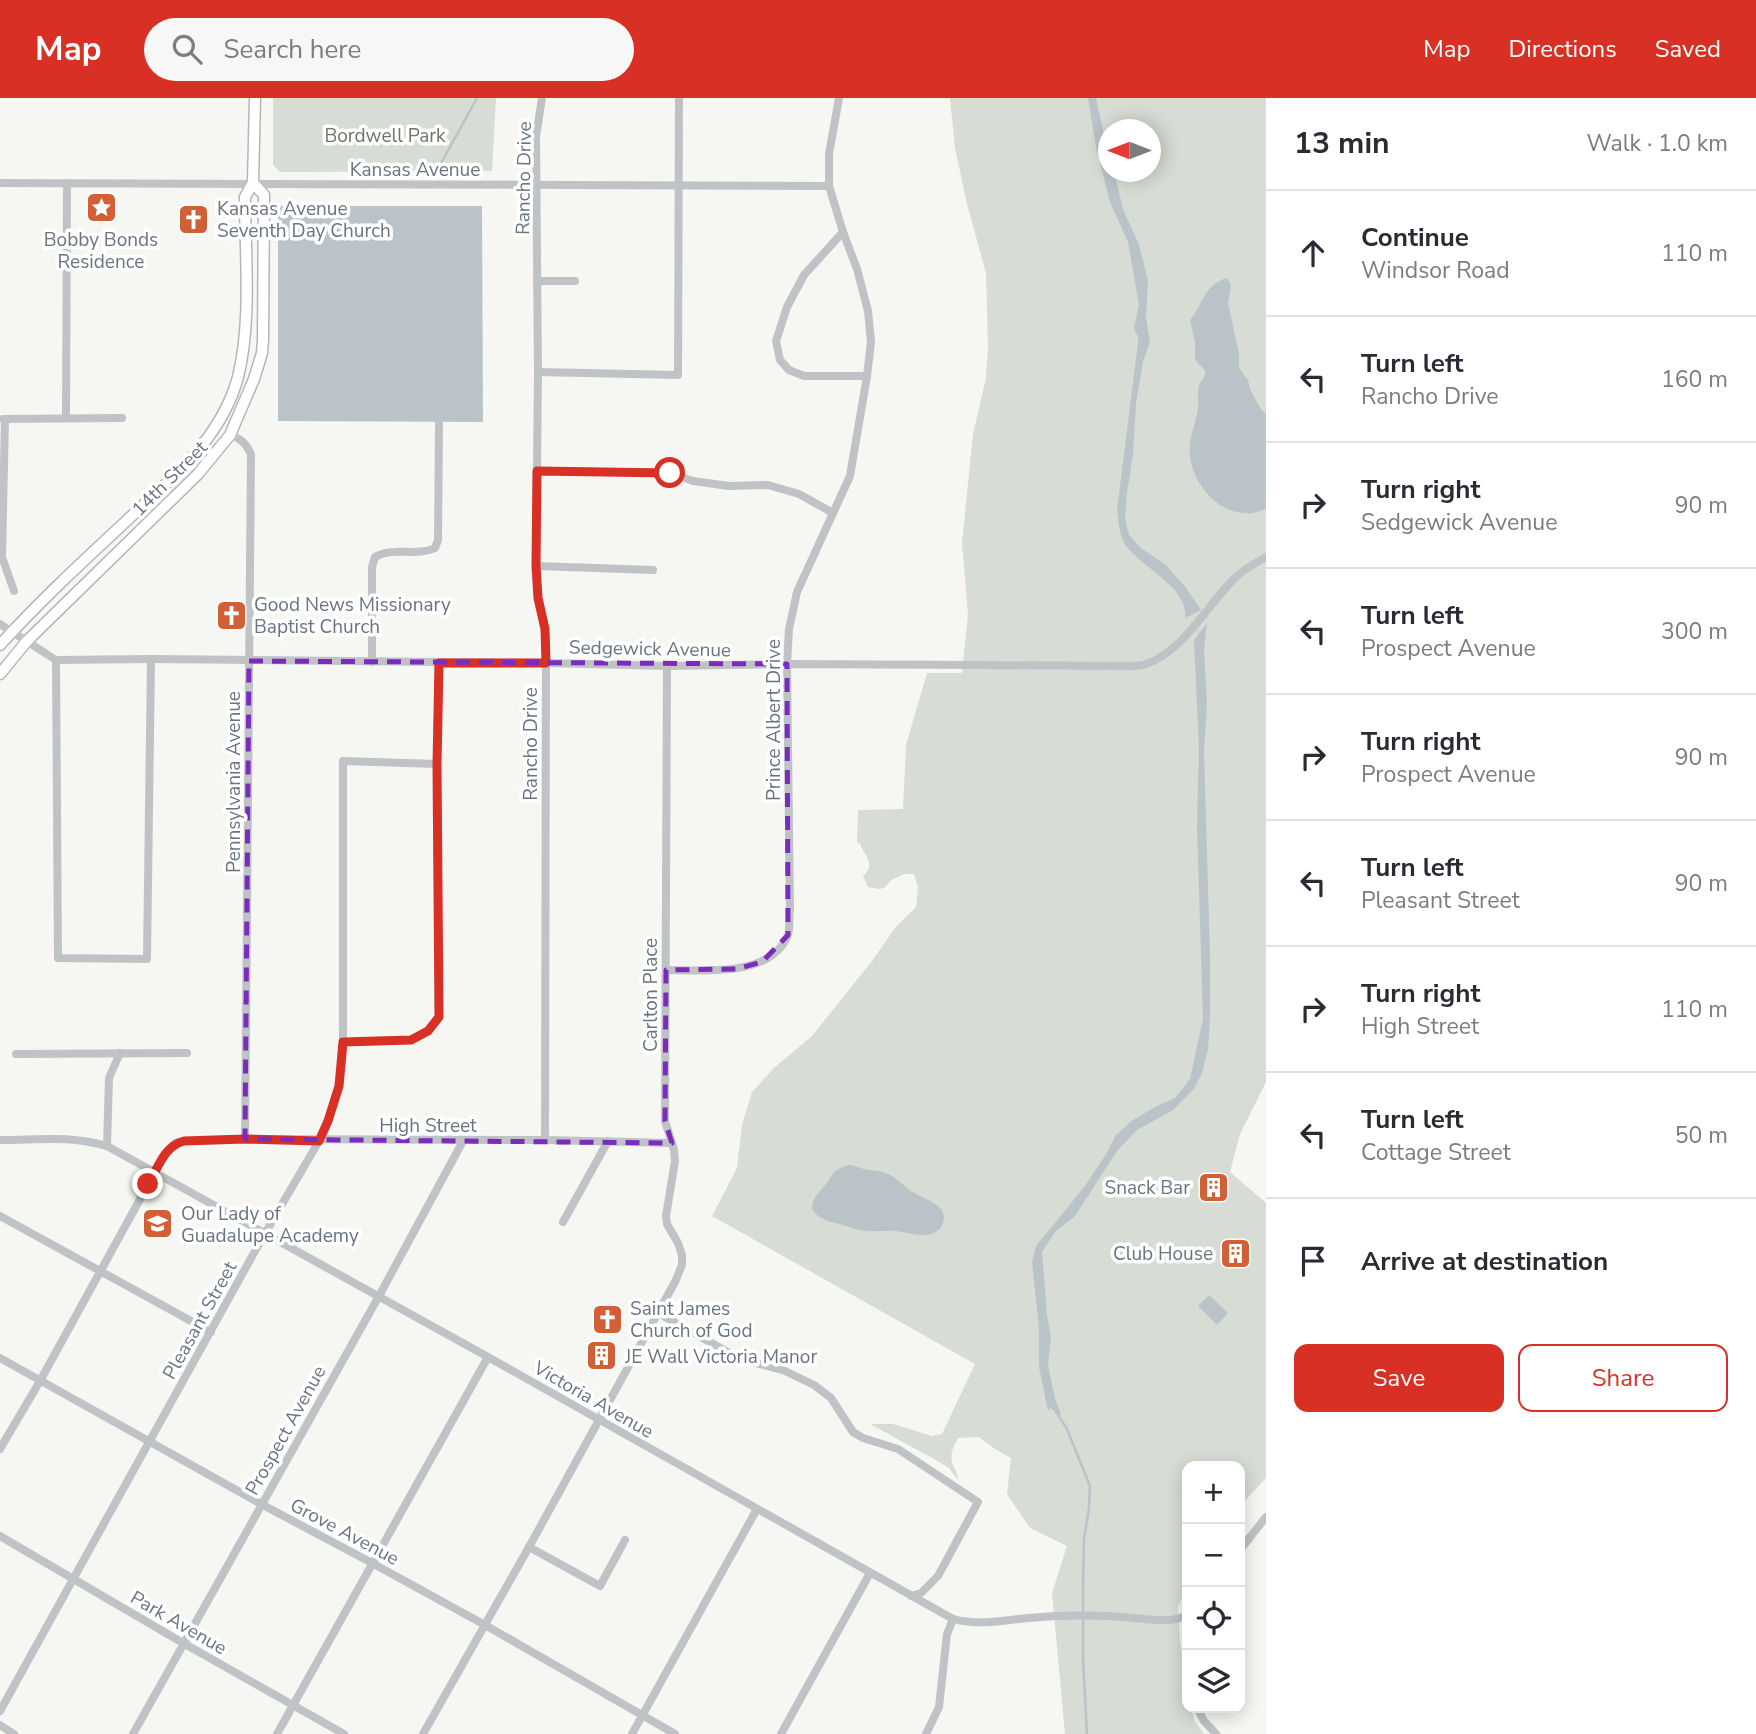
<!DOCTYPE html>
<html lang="en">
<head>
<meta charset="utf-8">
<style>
	body { margin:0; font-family:"Nunito Sans",sans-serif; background:#f7f7f7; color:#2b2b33 }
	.controls { position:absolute; right:21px; bottom:21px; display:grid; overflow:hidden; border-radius:14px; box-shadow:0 4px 18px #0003 }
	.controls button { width:63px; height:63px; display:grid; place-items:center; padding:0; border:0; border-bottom:2px solid #e1e1e2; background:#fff; color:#2b2b33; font:35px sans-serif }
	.compass { position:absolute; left:1098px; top:21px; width:63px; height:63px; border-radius:50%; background:#fff; box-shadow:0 4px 18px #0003; rotate:270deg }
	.stop { position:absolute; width:21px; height:21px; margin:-16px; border:5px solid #d93025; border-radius:50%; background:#fff }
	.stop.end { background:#d93025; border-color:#fff; box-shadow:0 2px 7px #0008 }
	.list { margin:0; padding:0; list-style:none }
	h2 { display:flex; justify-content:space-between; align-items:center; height:91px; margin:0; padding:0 28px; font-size:30px }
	h2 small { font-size:23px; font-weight:400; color:#7c7c81 }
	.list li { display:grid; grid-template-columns:46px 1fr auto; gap:21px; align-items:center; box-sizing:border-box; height:126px; padding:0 28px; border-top:2px solid #e1e1e2 }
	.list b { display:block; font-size:26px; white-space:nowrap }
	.list p { margin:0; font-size:23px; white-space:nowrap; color:#7c7c81 }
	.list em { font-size:23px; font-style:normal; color:#7c7c81 }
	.actions { display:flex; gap:14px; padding:21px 28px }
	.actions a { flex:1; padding:16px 0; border:2px solid #d93025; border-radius:14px; text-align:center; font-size:24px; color:#d93025 }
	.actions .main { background:#d93025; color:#fff }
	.icon { flex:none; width:38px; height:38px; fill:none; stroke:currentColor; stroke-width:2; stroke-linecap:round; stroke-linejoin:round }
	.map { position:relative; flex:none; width:1266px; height:1636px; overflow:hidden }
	header { display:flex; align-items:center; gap:42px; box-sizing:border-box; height:98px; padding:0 35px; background:#d93025; color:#fff }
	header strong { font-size:33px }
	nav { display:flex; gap:38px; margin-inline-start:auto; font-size:24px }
	.search { width:490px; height:63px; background:#f7f7f7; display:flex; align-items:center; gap:18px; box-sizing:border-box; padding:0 24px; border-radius:38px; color:#7c7c81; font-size:26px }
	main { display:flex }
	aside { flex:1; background:#fff }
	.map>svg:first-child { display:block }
	.green { fill:#d7dcd4; fill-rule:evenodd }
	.water { fill:#bac3c8 }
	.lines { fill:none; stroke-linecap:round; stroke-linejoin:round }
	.stream { stroke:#bac3c8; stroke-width:2.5 }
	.major-casing { stroke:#b3b7ba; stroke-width:13 }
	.minor { stroke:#bfc3c6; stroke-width:8 }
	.major { stroke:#fff; stroke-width:10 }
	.route { stroke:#d93025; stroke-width:9 }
	.marked { fill:none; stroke:#7b2cbf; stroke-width:5; stroke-dasharray:14 9; stroke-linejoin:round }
	.labels { text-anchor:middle; stroke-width:7; stroke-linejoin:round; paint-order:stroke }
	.park-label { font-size:19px; fill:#697966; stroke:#fff }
	.street-label { font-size:19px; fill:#687581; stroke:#fff }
	.poi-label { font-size:19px; fill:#687581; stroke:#fff; text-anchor:start }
</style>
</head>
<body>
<header>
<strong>Map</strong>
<div class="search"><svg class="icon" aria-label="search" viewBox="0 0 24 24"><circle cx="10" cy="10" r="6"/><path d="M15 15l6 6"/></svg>Search here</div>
<nav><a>Map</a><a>Directions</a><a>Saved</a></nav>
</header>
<main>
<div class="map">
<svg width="1266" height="1636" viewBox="0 0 1266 1636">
	<rect width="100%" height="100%" fill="#f6f6f3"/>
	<!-- green -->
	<g class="green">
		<polygon points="273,0 496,0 492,73 280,74 273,67"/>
		<path d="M950,0H1266V984L1240,1036L1230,1074L1266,1105V1380L1240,1408V1368H1187V1479L1182,1485L1187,1490V1493L1178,1508L1180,1545L1187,1583V1610H1192L1194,1622L1204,1636H1065L1052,1495L1067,1448L1030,1430L1007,1396L1011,1360L995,1351L979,1339L958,1340C954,1347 950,1355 952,1364C954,1371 958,1374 958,1382L949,1370L936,1362L870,1326H893L932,1338L942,1336L975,1266L712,1118L737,1070L742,1027L752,994L774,970L812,938L872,863L895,830L916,809L918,790L914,776H904L891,782L885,789L880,791L868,789L863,778C876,766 866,760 860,746L857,745L858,712L903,711L906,647L927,575H962L968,516L962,445L973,336L986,280L988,249L986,175L967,106L955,50ZM1108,32H1150V74H1108Z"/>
	</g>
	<!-- water -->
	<g class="water">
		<path d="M1088,0H1096C1101,25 1108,48 1108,74H1114L1123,111L1139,147L1148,182L1146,220L1150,243L1143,264L1136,305L1133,356L1127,395L1125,420L1129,437L1141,450L1166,467L1187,491L1201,512L1185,520C1189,490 1143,470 1127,449C1119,439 1119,425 1117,412L1138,245V239L1134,230L1139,207L1128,144L1110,104L1096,49Z"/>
		<polygon points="278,108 482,108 483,324 278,323"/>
		<path d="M1227,180L1231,187L1228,205L1239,256V270L1248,282L1250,291L1260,310L1266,316V411C1250,418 1235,416 1220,407C1201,394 1187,369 1190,346C1191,334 1197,322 1198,309C1199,302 1197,295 1199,288C1200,283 1207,279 1205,273C1204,270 1197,265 1195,261V244L1190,222C1203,207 1204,186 1227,180Z"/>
		<polygon points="1207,525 1204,552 1207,604 1204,653 1210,858 1210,921 1208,951 1202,975 1194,991 1173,1012 1137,1032 1117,1053 1075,1118 1055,1134 1042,1154 1047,1217 1051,1239 1048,1268 1055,1300 1061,1317 1050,1310 1048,1313 1039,1269 1039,1230 1032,1164 1036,1148 1085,1088 1106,1056 1116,1037 1133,1022 1155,1009 1175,1000 1190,981 1203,921 1197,727 1199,652 1194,542"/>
		<path d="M849,1067C855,1067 858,1070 864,1071C871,1073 879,1072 885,1075C896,1078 902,1087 911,1093C923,1101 954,1108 941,1129C938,1134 929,1138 923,1137C914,1137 905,1134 896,1133C887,1132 878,1134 869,1133C860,1133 852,1130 843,1127C822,1122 799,1115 822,1091C833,1079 830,1072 849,1067Z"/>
		<polygon points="1209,1197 1228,1215 1217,1227 1198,1208"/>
	</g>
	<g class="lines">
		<!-- stream -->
		<g class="stream">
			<polyline points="439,69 477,0"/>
			<polyline points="1055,1312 1067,1331 1090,1388 1089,1410 1084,1441 1083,1490 1083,1562 1087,1636"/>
		</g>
		<defs>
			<g id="major">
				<path d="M0,547C38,505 80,466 121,428C167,384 221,343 238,279C252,222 245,157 245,99L253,85"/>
				<polyline points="0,576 27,543 198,376 230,337 254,281 262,255 263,242 264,97 253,85 255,0"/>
			</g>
		</defs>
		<!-- major casing -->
		<use href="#major" class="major-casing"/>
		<!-- minor -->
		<g class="minor">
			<polyline points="542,0 536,39 538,274 536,468 538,500 545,531 546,565 545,1042"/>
			<polyline points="0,85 829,88"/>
			<polyline points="843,134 804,177 787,209 776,243 780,262 789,272 804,278 867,278"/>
			<polyline points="537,183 575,183"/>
			<polyline points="538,274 678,277 679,0"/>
			<polyline points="66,320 67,85"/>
			<polyline points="3,321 122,320"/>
			<polyline points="5,321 2,459 14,493"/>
			<path d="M230,337C241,340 246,346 251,356L245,1041"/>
			<polyline points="537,373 670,375 693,383 729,388 768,387 799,396 833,415"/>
			<polyline points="536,468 653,472"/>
			<path d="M0,526L56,562L151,561L546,565L667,568L787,566L1130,568C1135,568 1141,568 1146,566C1183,554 1208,506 1235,480C1244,471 1255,465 1266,459"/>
			<polyline points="56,562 58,860 147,861 151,561"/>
			<path d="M372,564V469L375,459C393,448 416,459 435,450L438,442L439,326"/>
			<path d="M666,872C702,872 771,880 788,837C790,830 789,818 790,810L787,566L789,531L797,494L850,378L867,278L871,244L868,213L857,171L843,134L829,88V56L839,0"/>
			<polyline points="343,944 411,942 428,933 439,919 437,666 439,565"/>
			<polyline points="16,956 187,955"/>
			<path d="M0,1042C40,1042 67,1037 107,1048L488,1259L953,1521C979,1528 1003,1522 1029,1520C1060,1517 1092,1517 1123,1519C1143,1520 1169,1527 1187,1517"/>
			<polyline points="107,1048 109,980 120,955"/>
			<polyline points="0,1118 211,1234"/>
			<polyline points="563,1124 608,1043"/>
			<polyline points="658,1215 740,1261 783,1272 814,1287 831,1300 853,1334 863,1340 898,1351 978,1404 938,1478 921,1495 911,1498"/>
			<polyline points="0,1260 261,1406 372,1465 485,1527 675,1636"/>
			<polyline points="0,1351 40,1283 166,1054 175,1045 184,1043 245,1041 545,1042 672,1045"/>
			<polyline points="0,1438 183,1545 344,1636"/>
			<polyline points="529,1449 600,1488 625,1442"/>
			<polyline points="1240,1452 1266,1419"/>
			<polyline points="1197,1610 1204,1623 1216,1636"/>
			<polyline points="0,1613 260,1144 319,1043 328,1023 339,988 343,944 343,663 437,666"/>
			<polyline points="0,1627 14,1636"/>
			<polyline points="133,1636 379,1198 463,1043"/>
			<polyline points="277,1636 488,1259"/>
			<polyline points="423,1636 529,1449 675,1184 682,1167 682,1157 678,1145 667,1126 666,1118 675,1063 674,1052 665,1023 667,568"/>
			<polyline points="632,1636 757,1411"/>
			<polyline points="781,1636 870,1475"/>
			<polyline points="926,1636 939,1609 947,1536 953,1521"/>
		</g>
		<!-- major -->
		<use href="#major" class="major"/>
	</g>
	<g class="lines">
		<!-- route -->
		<path class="route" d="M148,1086C159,1069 163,1049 184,1043L245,1041L319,1043L328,1023L339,988L343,944L411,942L428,933L439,919L437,666L439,565H546L545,531L538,500L536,468L537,373L670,375"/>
	</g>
	<!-- marked area -->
	<path class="marked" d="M249,563L787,566L788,837L762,864L736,871L666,872L665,1023L672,1045L245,1041Z"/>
	<!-- icons -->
	<defs>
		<symbol id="sight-square" viewBox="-11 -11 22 22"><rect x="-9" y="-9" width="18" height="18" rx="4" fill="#d26036" stroke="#fff"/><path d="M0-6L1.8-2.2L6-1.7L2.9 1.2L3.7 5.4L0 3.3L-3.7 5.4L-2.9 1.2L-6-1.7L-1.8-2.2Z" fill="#fff"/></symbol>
		<symbol id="church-square" viewBox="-11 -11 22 22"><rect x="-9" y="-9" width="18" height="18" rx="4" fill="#d26036" stroke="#fff"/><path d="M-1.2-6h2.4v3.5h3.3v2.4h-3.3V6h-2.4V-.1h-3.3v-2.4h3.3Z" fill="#fff"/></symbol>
		<symbol id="building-square" viewBox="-11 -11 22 22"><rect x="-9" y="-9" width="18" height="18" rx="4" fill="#d26036" stroke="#fff"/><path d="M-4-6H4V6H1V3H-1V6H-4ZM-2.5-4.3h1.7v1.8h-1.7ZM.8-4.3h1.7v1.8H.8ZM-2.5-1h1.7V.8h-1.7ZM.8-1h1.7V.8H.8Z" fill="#fff"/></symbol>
		<symbol id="school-square" viewBox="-11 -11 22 22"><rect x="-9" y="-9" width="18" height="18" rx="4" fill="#d26036" stroke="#fff"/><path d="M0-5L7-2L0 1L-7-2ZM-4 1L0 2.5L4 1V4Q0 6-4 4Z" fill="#fff"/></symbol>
	</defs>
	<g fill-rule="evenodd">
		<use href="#sight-square" x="84" y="92" width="35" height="35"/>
		<use href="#church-square" x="176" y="104" width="35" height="35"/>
		<use href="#church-square" x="214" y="500" width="35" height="35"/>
		<use href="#building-square" x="1196" y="1072" width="35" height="35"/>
		<use href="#school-square" x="140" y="1108" width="35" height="35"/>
		<use href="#building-square" x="1218" y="1138" width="35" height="35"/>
		<use href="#church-square" x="590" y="1204" width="35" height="35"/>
		<use href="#building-square" x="584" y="1240" width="35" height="35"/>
	</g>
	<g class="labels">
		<!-- park labels -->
		<g class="park-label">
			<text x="385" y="44">Bordwell Park</text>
		</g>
		<!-- street labels -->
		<g class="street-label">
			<text x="415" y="78">Kansas Avenue</text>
			<text transform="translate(523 80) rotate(-89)" y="7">Rancho Drive</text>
			<text transform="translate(169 380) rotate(-45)" y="7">14th Street</text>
			<text transform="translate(650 550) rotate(1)" y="7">Sedgewick Avenue</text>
			<text transform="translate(773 622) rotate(-90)" y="7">Prince Albert Drive</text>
			<text transform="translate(530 646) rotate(-90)" y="7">Rancho Drive</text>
			<text transform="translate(233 684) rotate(-90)" y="7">Pennsylvania Avenue</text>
			<text transform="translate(650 897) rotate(-90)" y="7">Carlton Place</text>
			<text x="428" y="1034">High Street</text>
			<text transform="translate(199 1222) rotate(-61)" y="7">Pleasant Street</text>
			<text transform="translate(594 1301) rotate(30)" y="7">Victoria Avenue</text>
			<text transform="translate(285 1332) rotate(-61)" y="7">Prospect Avenue</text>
			<text transform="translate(345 1433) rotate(28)" y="7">Grove Avenue</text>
			<text transform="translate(179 1524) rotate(30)" y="7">Park Avenue</text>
		</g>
		<!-- poi labels -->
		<g class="poi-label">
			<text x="217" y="117">Kansas Avenue<tspan x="217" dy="22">Seventh Day Church</tspan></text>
			<text x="101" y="148" text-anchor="middle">Bobby Bonds<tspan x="101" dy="22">Residence</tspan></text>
			<text x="254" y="513">Good News Missionary<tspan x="254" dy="22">Baptist Church</tspan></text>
			<text x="1190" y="1096" text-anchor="end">Snack Bar</text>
			<text x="181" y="1122">Our Lady of<tspan x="181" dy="22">Guadalupe Academy</tspan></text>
			<text x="1213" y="1162" text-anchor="end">Club House</text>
			<text x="630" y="1217">Saint James<tspan x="630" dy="22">Church of God</tspan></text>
			<text x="625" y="1265">JE Wall Victoria Manor</text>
		</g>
	</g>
</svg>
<div class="controls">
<button>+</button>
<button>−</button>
<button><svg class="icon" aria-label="locate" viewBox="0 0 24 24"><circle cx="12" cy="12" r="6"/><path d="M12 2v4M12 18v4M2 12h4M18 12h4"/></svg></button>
<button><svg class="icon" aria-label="layers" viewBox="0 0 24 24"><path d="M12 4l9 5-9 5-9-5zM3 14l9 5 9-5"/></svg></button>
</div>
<svg class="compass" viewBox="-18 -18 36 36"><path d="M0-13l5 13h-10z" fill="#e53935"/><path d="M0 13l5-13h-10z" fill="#7c7c81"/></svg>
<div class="stop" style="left:670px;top:375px"></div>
<div class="stop end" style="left:148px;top:1086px"></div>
</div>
<aside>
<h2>13 min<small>Walk · 1.0 km</small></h2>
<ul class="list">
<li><svg class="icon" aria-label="ahead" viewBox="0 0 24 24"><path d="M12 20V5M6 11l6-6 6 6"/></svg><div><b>Continue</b><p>Windsor Road</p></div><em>110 m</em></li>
<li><svg class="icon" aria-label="left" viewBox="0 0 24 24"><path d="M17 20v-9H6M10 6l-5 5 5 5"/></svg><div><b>Turn left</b><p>Rancho Drive</p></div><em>160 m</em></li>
<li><svg class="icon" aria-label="right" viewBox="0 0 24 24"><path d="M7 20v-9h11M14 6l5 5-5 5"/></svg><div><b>Turn right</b><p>Sedgewick Avenue</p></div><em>90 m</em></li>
<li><svg class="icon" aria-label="left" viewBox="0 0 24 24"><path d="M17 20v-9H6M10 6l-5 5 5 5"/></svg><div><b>Turn left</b><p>Prospect Avenue</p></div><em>300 m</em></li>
<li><svg class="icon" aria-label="right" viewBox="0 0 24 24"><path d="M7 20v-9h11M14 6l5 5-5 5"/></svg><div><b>Turn right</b><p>Prospect Avenue</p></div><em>90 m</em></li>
<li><svg class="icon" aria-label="left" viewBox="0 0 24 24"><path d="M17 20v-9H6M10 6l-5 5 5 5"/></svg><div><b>Turn left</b><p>Pleasant Street</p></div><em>90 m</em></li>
<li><svg class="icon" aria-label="right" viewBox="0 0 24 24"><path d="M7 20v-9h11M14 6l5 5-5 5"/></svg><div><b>Turn right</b><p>High Street</p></div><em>110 m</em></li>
<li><svg class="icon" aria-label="left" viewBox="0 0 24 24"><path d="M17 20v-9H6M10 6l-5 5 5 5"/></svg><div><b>Turn left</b><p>Cottage Street</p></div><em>50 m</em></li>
<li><svg class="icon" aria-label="arrive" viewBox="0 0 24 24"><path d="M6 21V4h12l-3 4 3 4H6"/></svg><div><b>Arrive at destination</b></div></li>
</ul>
<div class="actions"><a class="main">Save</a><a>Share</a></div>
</aside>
</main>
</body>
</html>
